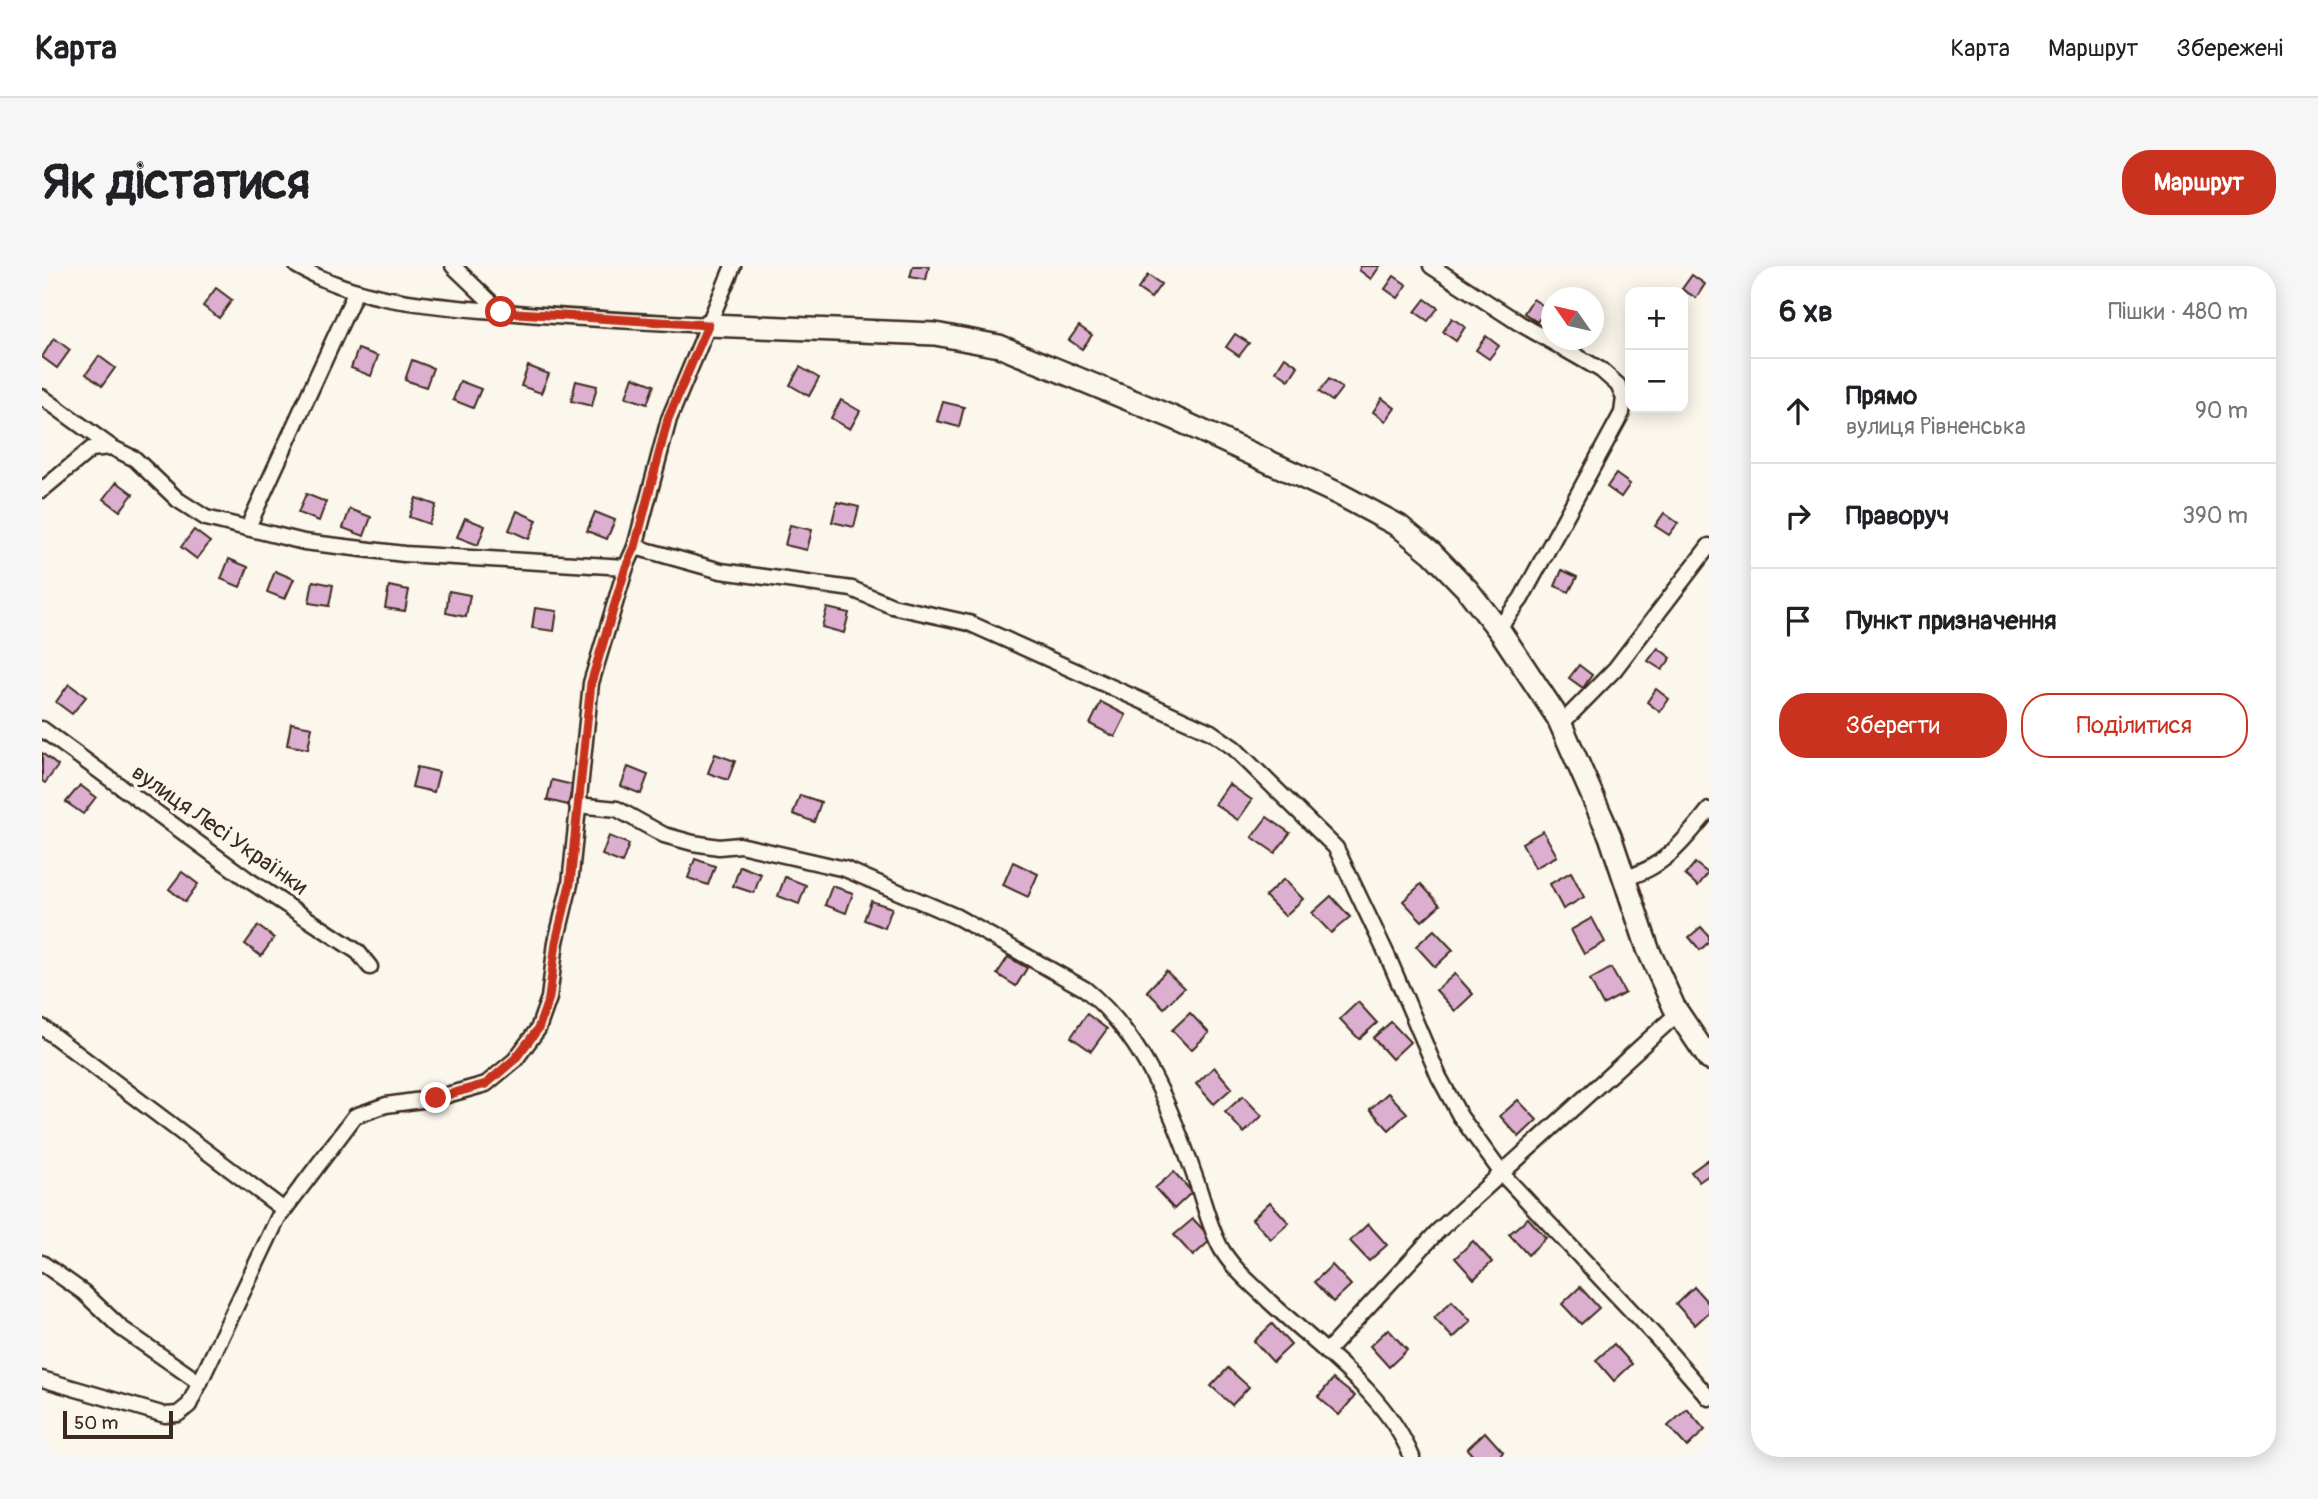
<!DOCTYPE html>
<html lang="uk">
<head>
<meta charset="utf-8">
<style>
	body { margin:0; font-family:Pangolin,sans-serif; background:#f6f6f6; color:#202124 }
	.controls { position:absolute; right:21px; top:21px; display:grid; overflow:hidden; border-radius:14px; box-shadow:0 4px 18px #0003 }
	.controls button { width:63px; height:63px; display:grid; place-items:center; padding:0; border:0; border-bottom:2px solid #e0e0e0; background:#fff; color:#202124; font:35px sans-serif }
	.compass { position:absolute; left:1499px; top:21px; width:63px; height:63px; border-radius:50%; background:#fff; box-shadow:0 4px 18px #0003; rotate:304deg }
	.scale { position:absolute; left:21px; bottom:18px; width:110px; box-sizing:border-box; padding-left:7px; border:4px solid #3b2a1e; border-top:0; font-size:19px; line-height:24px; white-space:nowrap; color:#3b2a1e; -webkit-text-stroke:5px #fbf7ec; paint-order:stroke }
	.stop { position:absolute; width:21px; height:21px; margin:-16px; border:5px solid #c8321e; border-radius:50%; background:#fff }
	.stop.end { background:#c8321e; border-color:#fff; box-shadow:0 2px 7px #0008 }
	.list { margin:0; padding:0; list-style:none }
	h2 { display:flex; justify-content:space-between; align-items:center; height:91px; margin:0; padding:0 28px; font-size:30px }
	h2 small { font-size:23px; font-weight:400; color:#757577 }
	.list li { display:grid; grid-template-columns:46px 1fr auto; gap:21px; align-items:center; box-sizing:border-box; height:105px; padding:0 28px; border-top:2px solid #e0e0e0 }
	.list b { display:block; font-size:26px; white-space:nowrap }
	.list p { margin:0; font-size:23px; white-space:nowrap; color:#757577 }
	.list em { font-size:23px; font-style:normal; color:#757577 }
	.actions { display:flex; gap:14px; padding:21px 28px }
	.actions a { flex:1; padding:16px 0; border:2px solid #c8321e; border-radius:28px; text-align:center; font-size:24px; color:#c8321e }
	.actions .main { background:#c8321e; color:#fff }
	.icon { flex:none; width:38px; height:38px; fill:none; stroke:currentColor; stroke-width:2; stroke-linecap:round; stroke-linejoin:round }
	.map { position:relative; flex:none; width:1667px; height:1191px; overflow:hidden; border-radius:28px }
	header { display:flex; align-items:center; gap:42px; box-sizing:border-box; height:98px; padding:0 35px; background:#fff; border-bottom:2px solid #e0e0e0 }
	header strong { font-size:33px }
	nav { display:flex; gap:38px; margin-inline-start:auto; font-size:24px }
	.intro { display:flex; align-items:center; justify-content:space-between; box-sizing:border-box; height:168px; padding:0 42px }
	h1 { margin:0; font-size:49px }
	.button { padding:18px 32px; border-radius:28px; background:#c8321e; color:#fff; font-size:24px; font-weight:700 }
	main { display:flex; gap:42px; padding:0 42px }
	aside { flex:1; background:#fff; border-radius:28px; box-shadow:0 4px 18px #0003 }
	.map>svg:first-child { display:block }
	.building { fill:#dcaed0; stroke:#3b2a1e; stroke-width:2 }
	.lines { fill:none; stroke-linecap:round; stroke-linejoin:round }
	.street-casing { stroke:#3b2a1e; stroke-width:19 }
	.secondary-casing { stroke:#3b2a1e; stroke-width:26 }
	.street { stroke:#fbf7ec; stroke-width:14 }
	.secondary { stroke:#fbf7ec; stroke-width:21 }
	.route { stroke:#c8321e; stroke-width:9 }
	.labels { text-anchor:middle; stroke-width:7; stroke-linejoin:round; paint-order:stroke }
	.street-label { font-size:23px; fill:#3b2a1e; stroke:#fbf7ec }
</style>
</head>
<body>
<header>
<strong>Карта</strong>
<nav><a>Карта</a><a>Маршрут</a><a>Збережені</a></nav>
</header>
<div class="intro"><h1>Як дістатися</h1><a class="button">Маршрут</a></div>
<main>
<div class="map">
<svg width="1667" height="1191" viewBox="0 0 1667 1191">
	<rect width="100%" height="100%" fill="#fbf7ec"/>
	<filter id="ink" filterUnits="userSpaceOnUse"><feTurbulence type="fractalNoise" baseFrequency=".0143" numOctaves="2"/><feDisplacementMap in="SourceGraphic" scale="14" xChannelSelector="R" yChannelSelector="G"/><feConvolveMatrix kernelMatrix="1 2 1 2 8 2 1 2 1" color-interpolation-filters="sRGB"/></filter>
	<g filter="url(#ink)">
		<!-- building -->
		<g class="building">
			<polygon points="871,0 887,0 884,14 868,11"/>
			<polygon points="1319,0 1338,0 1329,13 1317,4"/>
			<polygon points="1106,9 1119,18 1109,32 1096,23"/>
			<polygon points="1650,9 1663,18 1654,32 1640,23"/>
			<polygon points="1352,10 1365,19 1356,32 1343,23"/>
			<polygon points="174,22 190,34 177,52 161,40"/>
			<polygon points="1383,33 1396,42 1386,55 1373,46"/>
			<polygon points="1491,33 1505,42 1495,56 1482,47"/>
			<polygon points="1410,52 1423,61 1414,75 1401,66"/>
			<polygon points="1037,60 1050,69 1040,83 1027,74"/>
			<polygon points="1193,68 1207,77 1197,90 1184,81"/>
			<polygon points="1444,70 1457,80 1447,93 1434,84"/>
			<polygon points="12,72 28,84 15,102 0,91"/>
			<polygon points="1527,74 1546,74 1536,87 1523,78"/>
			<polygon points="316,83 336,90 329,110 309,102"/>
			<polygon points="57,90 73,102 60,120 44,108"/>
			<polygon points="1243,91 1256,100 1247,114 1234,105"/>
			<polygon points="370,94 391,102 384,121 363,114"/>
			<polygon points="486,100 507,108 499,127 479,120"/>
			<polygon points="758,101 777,112 767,130 748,119"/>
			<polygon points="591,111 612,119 605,138 584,131"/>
			<polygon points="1287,113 1300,122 1290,135 1277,126"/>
			<polygon points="418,115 439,123 431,142 411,134"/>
			<polygon points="534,115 555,120 550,140 529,135"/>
			<polygon points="1340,132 1353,142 1344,155 1331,146"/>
			<polygon points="799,134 818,145 808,163 789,152"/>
			<polygon points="901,136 922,141 917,161 895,155"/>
			<polygon points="1574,208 1588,218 1579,231 1565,221"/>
			<polygon points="75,216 91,228 78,245 62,233"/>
			<polygon points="264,228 284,236 277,255 256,247"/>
			<polygon points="374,232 394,239 387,258 367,251"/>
			<polygon points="795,236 817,241 812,261 790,256"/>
			<polygon points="308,243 329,251 322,270 301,262"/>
			<polygon points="475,245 495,254 487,273 467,264"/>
			<polygon points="553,246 573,254 565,273 545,265"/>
			<polygon points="1622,247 1636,257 1627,269 1613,260"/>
			<polygon points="423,252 443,260 436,279 415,271"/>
			<polygon points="748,259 770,264 765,284 743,279"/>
			<polygon points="152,264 168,276 155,293 139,281"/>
			<polygon points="187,293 206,301 198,321 179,313"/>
			<polygon points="1520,304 1535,311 1527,326 1513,320"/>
			<polygon points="233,305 252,313 243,333 225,326"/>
			<polygon points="271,315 291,319 287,340 267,337"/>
			<polygon points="347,320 367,324 363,345 343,342"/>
			<polygon points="407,325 428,329 424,351 404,347"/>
			<polygon points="493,342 515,345 512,365 490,362"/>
			<polygon points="785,342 807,347 802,367 780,361"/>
			<polygon points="1616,382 1629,392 1620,404 1606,395"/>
			<polygon points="1537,399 1550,409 1541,422 1527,412"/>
			<polygon points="27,418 44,431 30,448 14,436"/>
			<polygon points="1614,423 1627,433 1618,446 1605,436"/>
			<polygon points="1059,436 1084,449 1073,471 1048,458"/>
			<polygon points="249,457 270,461 266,483 245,479"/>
			<polygon points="0,487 16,500 3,517 0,515"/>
			<polygon points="673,488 693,495 686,514 666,507"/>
			<polygon points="375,501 397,506 392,526 370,521"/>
			<polygon points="586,501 606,509 599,528 579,520"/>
			<polygon points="510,514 531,519 526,539 505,534"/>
			<polygon points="1187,518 1210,534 1196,554 1173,538"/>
			<polygon points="38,519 54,531 41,548 24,536"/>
			<polygon points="758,529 779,536 772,556 751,548"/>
			<polygon points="1225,551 1248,567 1233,587 1210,571"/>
			<polygon points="1501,565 1515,590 1493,602 1480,577"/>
			<polygon points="567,570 587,578 580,597 560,589"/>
			<polygon points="653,593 673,600 666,619 646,612"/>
			<polygon points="971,596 996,608 986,631 961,619"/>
			<polygon points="1653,597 1666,607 1656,620 1643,609"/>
			<polygon points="698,600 719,608 712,627 691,620"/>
			<polygon points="140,606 156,618 143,636 127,623"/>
			<polygon points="1529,606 1542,631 1521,643 1508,618"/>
			<polygon points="743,611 764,619 757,638 736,630"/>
			<polygon points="1242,613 1261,633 1243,650 1223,630"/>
			<polygon points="1379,618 1398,639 1380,655 1361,635"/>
			<polygon points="790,620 811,627 804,647 783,639"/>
			<polygon points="1289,630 1308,651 1289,667 1270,647"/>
			<polygon points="829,635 850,642 843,662 822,654"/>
			<polygon points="1550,652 1563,676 1542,688 1529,664"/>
			<polygon points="216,660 232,672 219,690 203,678"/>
			<polygon points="1659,661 1667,670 1667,676 1658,684 1647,671"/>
			<polygon points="1392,664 1411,684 1393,701 1374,680"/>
			<polygon points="966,691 985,702 974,720 955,708"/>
			<polygon points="1569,702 1583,727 1561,739 1548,714"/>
			<polygon points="1124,705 1142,722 1122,742 1105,725"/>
			<polygon points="1413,708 1431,728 1413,745 1394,724"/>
			<polygon points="1316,736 1335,757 1317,773 1298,753"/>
			<polygon points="1148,747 1167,767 1149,784 1130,764"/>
			<polygon points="1045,748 1065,763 1049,785 1029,771"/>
			<polygon points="1349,756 1368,776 1350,793 1331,772"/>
			<polygon points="1172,801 1190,822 1172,838 1154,818"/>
			<polygon points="1346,827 1365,847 1347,864 1328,843"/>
			<polygon points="1201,830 1220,850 1202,867 1183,846"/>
			<polygon points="1476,834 1495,854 1477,871 1458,850"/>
			<polygon points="1667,893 1667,909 1657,916 1649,906"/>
			<polygon points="1132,906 1150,926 1132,943 1113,922"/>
			<polygon points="1228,936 1247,957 1229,973 1210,953"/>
			<polygon points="1486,952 1504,972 1486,989 1467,968"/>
			<polygon points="1151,953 1170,973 1151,990 1132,969"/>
			<polygon points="1326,958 1345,979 1327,995 1308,975"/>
			<polygon points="1431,975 1450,996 1432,1013 1413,992"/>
			<polygon points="1290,999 1309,1019 1291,1036 1272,1016"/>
			<polygon points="1538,1021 1557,1042 1539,1058 1520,1038"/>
			<polygon points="1652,1021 1667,1038 1667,1046 1653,1059 1634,1038"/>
			<polygon points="1410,1035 1429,1055 1411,1072 1392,1052"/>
			<polygon points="1230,1058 1249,1079 1231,1096 1212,1075"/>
			<polygon points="1346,1063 1365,1084 1347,1101 1328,1080"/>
			<polygon points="1572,1078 1590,1098 1572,1115 1554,1094"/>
			<polygon points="1186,1102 1207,1121 1190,1139 1169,1120"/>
			<polygon points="1291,1113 1313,1130 1297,1149 1276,1131"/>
			<polygon points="1645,1143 1663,1164 1645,1181 1626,1160"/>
			<polygon points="1443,1166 1461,1186 1457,1191 1432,1191 1425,1183"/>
		</g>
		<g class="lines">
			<defs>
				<g id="street">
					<path d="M255,0C316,35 383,39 451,45C523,52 594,55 666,59"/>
					<polyline points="411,0 459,46"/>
					<polyline points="691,0 627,153 593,281 679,305 810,323 850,340 927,357 1169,466 1192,482 1294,582 1346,691 1397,811 1418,850 1461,909 1615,1072 1667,1132"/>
					<polyline points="1389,0 1477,57 1559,104 1576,119 1582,132 1580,147 1479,333 1456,363"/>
					<polyline points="0,131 69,181"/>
					<polyline points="0,224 49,183 69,181 93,193 136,234 164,252 262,276 362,288 584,301"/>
					<polyline points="206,261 314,25"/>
					<polyline points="1519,458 1573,403 1667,280"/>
					<polyline points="0,463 205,613 316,686 328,701"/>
					<path d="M535,539L575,543L622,569L651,577L677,581L698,579L803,603L915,651L1043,723C1102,771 1130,845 1154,914C1162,936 1168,964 1180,984C1192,1004 1211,1019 1227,1035C1278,1083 1342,1125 1370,1191"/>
					<path d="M1582,612C1621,603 1643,574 1667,544"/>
					<polyline points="0,761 242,944"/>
					<polyline points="0,997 41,1026 79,1062 158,1117"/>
					<polyline points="1284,1086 1396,965 1636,747"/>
					<polyline points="0,1113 123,1149 136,1148 147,1139 236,952 313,850 344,839 394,832 444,818 473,794 496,763 507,732 514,676 528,618 549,417 584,301 593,281"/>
				</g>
				<polyline id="secondary" points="666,59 893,68 957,80 1132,152 1297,228 1357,260 1390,287 1425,323 1460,368 1516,452 1568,570 1606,683 1632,741 1667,793"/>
			</defs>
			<!-- street casing -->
			<use href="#street" class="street-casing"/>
			<!-- secondary casing -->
			<use href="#secondary" class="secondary-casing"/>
			<!-- street -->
			<use href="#street" class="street"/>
			<!-- secondary -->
			<use href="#secondary" class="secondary"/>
		</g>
	</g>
	<g class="lines" filter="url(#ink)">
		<!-- route -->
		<polyline class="route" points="394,832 444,818 473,793 496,763 507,732 514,676 528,618 549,417 584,301 593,281 626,153 666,59 459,46"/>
	</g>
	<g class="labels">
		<!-- street labels -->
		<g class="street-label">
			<text transform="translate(178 563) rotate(35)" y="8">вулиця Лесі Українки</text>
		</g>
	</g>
</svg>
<div class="controls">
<button>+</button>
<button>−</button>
</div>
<svg class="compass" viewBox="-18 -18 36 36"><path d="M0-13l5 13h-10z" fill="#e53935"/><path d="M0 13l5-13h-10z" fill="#757577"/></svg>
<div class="scale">50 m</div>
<div class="stop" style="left:459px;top:46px"></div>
<div class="stop end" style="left:394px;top:832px"></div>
</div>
<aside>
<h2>6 хв<small>Пішки · 480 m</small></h2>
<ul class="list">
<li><svg class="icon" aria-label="ahead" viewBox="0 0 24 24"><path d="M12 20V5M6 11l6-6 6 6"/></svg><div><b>Прямо</b><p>вулиця Рівненська</p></div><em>90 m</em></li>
<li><svg class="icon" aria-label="right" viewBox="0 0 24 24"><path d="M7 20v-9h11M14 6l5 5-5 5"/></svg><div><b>Праворуч</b></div><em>390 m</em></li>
<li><svg class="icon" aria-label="arrive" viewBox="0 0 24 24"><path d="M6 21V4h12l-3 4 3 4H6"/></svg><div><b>Пункт призначення</b></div></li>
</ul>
<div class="actions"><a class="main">Зберегти</a><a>Поділитися</a></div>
</aside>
</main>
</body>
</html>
